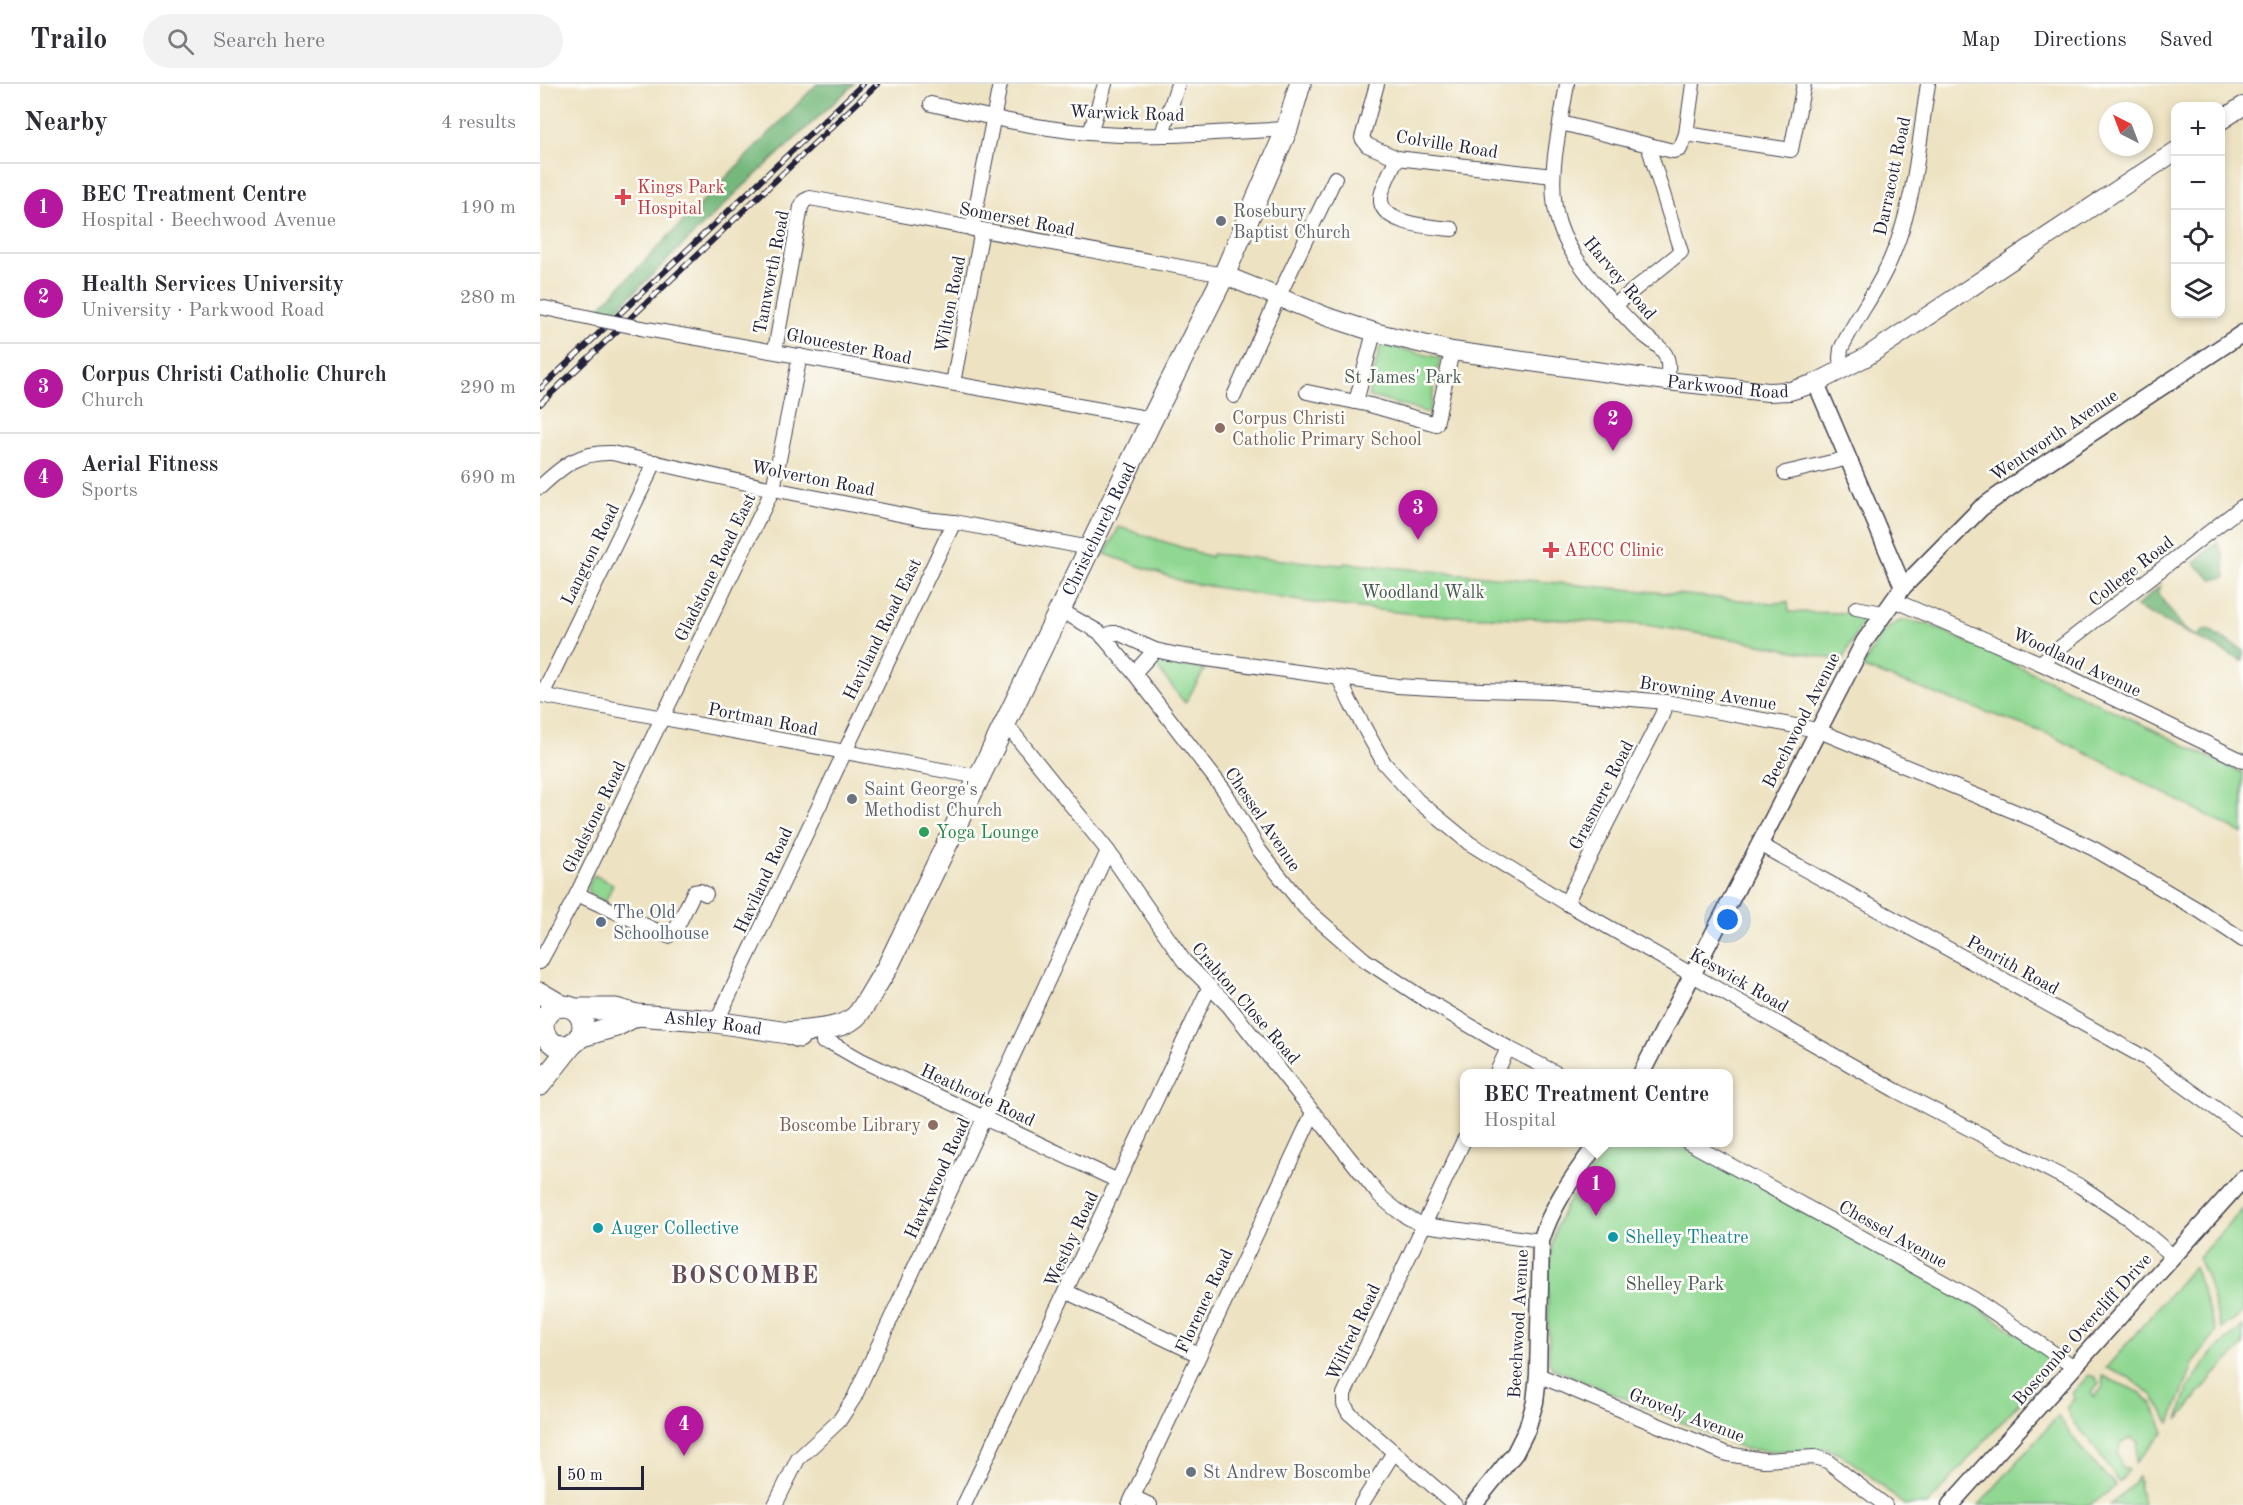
<!DOCTYPE html>
<html lang="en">
<head>
<meta charset="utf-8">
<style>
	body { margin:0; font-family:"Old Standard TT",serif; background:#f2f2f3; color:#2b2b33 }
	.controls { position:absolute; right:18px; top:18px; display:grid; overflow:hidden; border-radius:12px; box-shadow:0 3px 9px #0003 }
	.controls button { width:54px; height:54px; display:grid; place-items:center; padding:0; border:0; border-bottom:2px solid #e1e1e2; background:#fff; color:#2b2b33; font:30px sans-serif }
	.compass { position:absolute; left:1559px; top:18px; width:54px; height:54px; border-radius:50%; background:#fff; box-shadow:0 3px 9px #0003; rotate:318deg }
	.scale { position:absolute; left:18px; bottom:15px; width:86px; box-sizing:border-box; padding-left:6px; border:3px solid #22223b; border-top:0; font-size:16px; line-height:21px; white-space:nowrap; color:#22223b; -webkit-text-stroke:4px #fdfcf7; paint-order:stroke }
	.you { position:absolute; left:1188px; top:836px; width:21px; height:21px; margin:-15px; border:4px solid #fff; border-radius:50%; background:#1a73e8; box-shadow:0 0 0 9px #1a73e833 }
	.badge { display:grid; place-items:center; width:39px; height:39px; border-radius:50%; background:#b5179e; color:#fff; font-size:20px; font-weight:700 }
	.pin { position:absolute; translate:-50% -50px; filter:drop-shadow(0 2px 3px #0008) }
	.pin::after { content:''; position:absolute; top:32px; width:21px; height:18px; background:inherit; clip-path:polygon(0 0,100% 0,50% 100%) }
	.popup { position:absolute; left:920px; top:985px; width:273px; height:78px; box-sizing:border-box; display:grid; place-content:center; border-radius:12px; background:#fff; filter:drop-shadow(0 2px 4px #0005); font-size:20px; white-space:nowrap; color:#7c7c81 }
	.popup b { font-size:22px; color:#2b2b33 }
	.popup::after { content:''; position:absolute; left:50%; top:100%; margin-left:-12px; border:12px solid transparent; border-top-color:#fff }
	.list { margin:0; padding:0; list-style:none }
	h2 { display:flex; justify-content:space-between; align-items:center; height:78px; margin:0; padding:0 24px; font-size:26px }
	h2 small { font-size:20px; font-weight:400; color:#7c7c81 }
	.list li { display:grid; grid-template-columns:39px 1fr auto; gap:18px; align-items:center; box-sizing:border-box; height:90px; padding:0 24px; border-top:2px solid #e1e1e2 }
	.list b { display:block; font-size:22px; white-space:nowrap }
	.list p { margin:0; font-size:20px; white-space:nowrap; color:#7c7c81 }
	.list em { font-size:20px; font-style:normal; color:#7c7c81 }
	.icon { flex:none; width:33px; height:33px; fill:none; stroke:currentColor; stroke-width:2; stroke-linecap:round; stroke-linejoin:round }
	.map { position:relative; flex:none; width:1703px; height:1421px; overflow:hidden }
	header { display:flex; align-items:center; gap:36px; box-sizing:border-box; height:84px; padding:0 30px; background:#fff; border-bottom:2px solid #e1e1e2 }
	header strong { font-size:28px }
	nav { display:flex; gap:33px; margin-inline-start:auto; font-size:21px }
	.search { width:420px; height:54px; background:#f2f2f3; display:flex; align-items:center; gap:15px; box-sizing:border-box; padding:0 21px; border-radius:33px; color:#7c7c81; font-size:22px }
	main { display:flex }
	aside { flex:1; background:#fff }
	.map>svg:first-child { display:block }
	.green { fill:#90d892; stroke:#597d66; stroke-width:1.5 }
	.forest { fill:#74b87c; stroke:#4b6d5c; stroke-width:1.5 }
	.lines { fill:none; stroke-linecap:round; stroke-linejoin:round }
	.minor-casing { stroke:#403f4f; stroke-width:16 }
	.tertiary-casing { stroke:#403f4f; stroke-width:19 }
	.secondary-casing { stroke:#403f4f; stroke-width:20 }
	.primary-casing { stroke:#403f4f; stroke-width:23 }
	.minor { stroke:#fff; stroke-width:14 }
	.tertiary { stroke:#fff; stroke-width:16 }
	.secondary { stroke:#fff; stroke-width:18 }
	.primary { stroke:#fff; stroke-width:21 }
	.rail-casing { stroke:#22223b; stroke-width:6 }
	.rail { stroke:#fdfcf7; stroke-width:4; stroke-dasharray:11; stroke-linecap:butt }
	.minor-bridge-casing { stroke:#403f4f; stroke-width:16; stroke-linecap:butt }
	.minor-bridge { stroke:#fff; stroke-width:14 }
	.health-dot { fill:#e0444e; stroke:#fdfcf7; stroke-width:2 }
	.worship-dot { fill:#6b7280; stroke:#fdfcf7; stroke-width:2 }
	.education-dot { fill:#8d6e63; stroke:#fdfcf7; stroke-width:2 }
	.leisure-dot { fill:#2e9e5b; stroke:#fdfcf7; stroke-width:2 }
	.service-dot { fill:#5c6f8a; stroke:#fdfcf7; stroke-width:2 }
	.culture-dot { fill:#0f9aa8; stroke:#fdfcf7; stroke-width:2 }
	.labels { text-anchor:middle; stroke-width:5; stroke-linejoin:round; paint-order:stroke }
	.street-label { font-size:18px; fill:#22223b; stroke:#fdfcf7 }
	.health-label { font-size:18px; fill:#be3a42; stroke:#fdfcf7; text-anchor:start }
	.worship-label { font-size:18px; fill:#5b616d; stroke:#fdfcf7; text-anchor:start }
	.park-label { font-size:18px; fill:#435955; stroke:#fdfcf7 }
	.education-label { font-size:18px; fill:#785e54; stroke:#fdfcf7; text-anchor:start }
	.leisure-label { font-size:18px; fill:#27864d; stroke:#fdfcf7; text-anchor:start }
	.service-label { font-size:18px; fill:#4e5e75; stroke:#fdfcf7; text-anchor:start }
	.culture-label { font-size:18px; fill:#0d838f; stroke:#fdfcf7; text-anchor:start }
	.district-label { font-size:24px; font-weight:bold; letter-spacing:1.5px; fill:#634b5a; stroke:#fdfcf7 }
</style>
</head>
<body>
<header>
<strong>Trailo</strong>
<div class="search"><svg class="icon" aria-label="search" viewBox="0 0 24 24"><circle cx="10" cy="10" r="6"/><path d="M15 15l6 6"/></svg>Search here</div>
<nav><a>Map</a><a>Directions</a><a>Saved</a></nav>
</header>
<main>
<aside>
<h2>Nearby<small>4 results</small></h2>
<ul class="list">
<li><span class="badge">1</span><div><b>BEC Treatment Centre</b><p>Hospital · Beechwood Avenue</p></div><em>190 m</em></li>
<li><span class="badge">2</span><div><b>Health Services University</b><p>University · Parkwood Road</p></div><em>280 m</em></li>
<li><span class="badge">3</span><div><b>Corpus Christi Catholic Church</b><p>Church</p></div><em>290 m</em></li>
<li><span class="badge">4</span><div><b>Aerial Fitness</b><p>Sports</p></div><em>690 m</em></li>
</ul>
</aside>
<div class="map">
<svg width="1703" height="1421" viewBox="0 0 1703 1421">
	<rect width="100%" height="100%" fill="#fdfcf7"/>
	<filter id="ink" filterUnits="userSpaceOnUse"><feTurbulence type="fractalNoise" baseFrequency=".0167" numOctaves="2"/><feDisplacementMap in="SourceGraphic" scale="12" xChannelSelector="R" yChannelSelector="G"/><feConvolveMatrix kernelMatrix="1 2 1 2 8 2 1 2 1" color-interpolation-filters="sRGB"/></filter>
	<filter id="wash" filterUnits="userSpaceOnUse"><feTurbulence type="fractalNoise" baseFrequency=".008" numOctaves="4" result="noise"/><feDisplacementMap in="SourceGraphic" scale="24" xChannelSelector="R" yChannelSelector="G"/><feGaussianBlur stdDeviation="1.35" result="paint"/><feColorMatrix in="noise" values="0 0 0 0 0 0 0 0 0 0 0 0 0 0 0 0 0 1.4 0 .05"/><feComposite in="paint" operator="in"/></filter>
	<g filter="url(#wash)">
		<rect width="100%" height="100%" fill="#ede2c1"/>
		<!-- green -->
		<g class="green">
			<polygon points="841,260 900,274 889,329 828,312"/>
			<polygon points="579,443 671,473 672,470 802,481 805,479 1232,519 1248,518 1249,528 1314,529 1323,536 1302,577 1210,558 1107,541 1015,535 884,531 766,518 644,498 565,470"/>
			<path d="M1365,536L1391,541L1610,644L1703,690V750L1511,651L1323,584C1333,565 1341,540 1365,536Z"/>
			<polygon points="621,579 665,585 645,619 619,586 618,582"/>
			<polygon points="54,791 73,800 65,818 51,811 47,805"/>
			<path d="M1073,1058L1137,1059L1187,1083L1436,1222L1504,1268L1511,1279L1504,1291L1387,1421H1364L1323,1386L1300,1370L1285,1365L1228,1367L1205,1365L1012,1284L1009,1277C1009,1230 1001,1164 1026,1122C1040,1100 1058,1079 1073,1058Z"/>
			<polygon points="1703,1125 1703,1229 1681,1245 1667,1194 1658,1174"/>
			<polygon points="1654,1182 1676,1248 1654,1278 1630,1339 1612,1311 1590,1294 1566,1284"/>
			<polygon points="1703,1242 1703,1262 1674,1291 1638,1336 1648,1304 1671,1270"/>
			<polygon points="1549,1291 1555,1293 1559,1300 1551,1309 1554,1313 1563,1303 1562,1292 1601,1309 1613,1321 1624,1348 1595,1379 1598,1358 1591,1354 1580,1359 1578,1370 1582,1384 1589,1386 1579,1399 1549,1355 1533,1338 1526,1324 1534,1315 1532,1309"/>
			<polygon points="1518,1332 1545,1370 1576,1402 1551,1421 1439,1421"/>
			<polygon points="1598,1393 1603,1421 1570,1421 1586,1407"/>
		</g>
		<!-- forest -->
		<g class="forest">
			<polygon points="277,0 314,0 193,112 74,228 57,226"/>
			<polygon points="1677,458 1683,470 1686,493 1672,496 1654,479"/>
			<polygon points="1621,501 1618,510 1645,546 1656,552 1667,545 1703,566 1703,577 1596,523"/>
		</g>
	</g>
	<g filter="url(#ink)">
		<g class="lines">
			<defs>
				<g id="minor">
					<polyline points="837,0 822,54 827,61 857,74 1013,92"/>
					<path d="M1027,0C1020,45 1005,96 1019,140C1031,178 1071,218 1098,246C1106,254 1120,261 1125,270C1130,279 1128,288 1127,297"/>
					<path d="M391,20C443,32 496,44 549,49C614,55 682,48 747,45"/>
					<polyline points="1021,39 1133,67 1140,65 1146,50 1153,0"/>
					<polyline points="550,49 565,0"/>
					<polyline points="622,50 638,0"/>
					<polyline points="1146,50 1251,66 1264,0"/>
					<path d="M857,74C852,84 842,103 841,113C838,141 893,143 912,145"/>
					<polyline points="432,145 460,0"/>
					<polyline points="1075,221 1141,168 1108,61"/>
					<polyline points="0,223 56,235"/>
					<polyline points="101,244 612,335"/>
					<polyline points="235,266 261,123 264,117 270,114 684,191"/>
					<path d="M1305,285L1300,274L1301,265C1316,233 1339,205 1352,172C1375,119 1379,57 1388,0"/>
					<polyline points="413,299 442,146"/>
					<polyline points="767,308 830,321 896,340 912,267"/>
					<polyline points="694,312 734,222 795,94"/>
					<polyline points="816,318 834,248"/>
					<polyline points="1245,389 1309,374"/>
					<path d="M0,403C24,381 39,368 72,369L233,405L384,435L414,438L550,464"/>
					<polyline points="1353,516 1500,579 1703,677"/>
					<polyline points="1316,524 1343,529"/>
					<polyline points="520,526 559,548 594,589 684,706 719,766 765,824 825,876 878,911 968,964 1018,990"/>
					<polyline points="563,553 572,549 578,549 615,566 638,571 857,602 910,605 1011,608 1126,618 1277,646 1495,736 1556,766 1660,827 1703,856"/>
					<polyline points="1500,579 1703,422"/>
					<polyline points="594,589 615,566"/>
					<polyline points="799,594 810,618 844,679 878,717 929,759 1026,819 1355,1006 1540,1102 1589,1135 1634,1173"/>
					<polyline points="0,611 439,693"/>
					<polyline points="2,611 115,378"/>
					<path d="M466,640L568,767L644,877L688,921L838,1110C852,1123 865,1134 884,1141L1001,1157"/>
					<polyline points="1219,760 1605,974 1703,1044"/>
					<polyline points="37,810 128,852 135,847 154,808 160,807 166,810"/>
					<polyline points="1026,819 1122,631 1126,618"/>
					<polyline points="0,878 37,810 233,405 260,272"/>
					<polyline points="176,939 414,438"/>
					<polyline points="283,958 293,960 321,976 578,1097"/>
					<polyline points="956,990 968,964"/>
					<polyline points="1148,1058 1434,1215 1534,1283"/>
					<polyline points="527,1208 659,1271"/>
					<polyline points="998,1291 1187,1370 1224,1376 1275,1373 1287,1377 1345,1421"/>
					<polyline points="593,1413 610,1421"/>
					<polyline points="235,1421 258,1375 299,1337 314,1314 568,767"/>
					<polyline points="424,1421 669,904"/>
					<polyline points="589,1421 773,1029"/>
					<polyline points="821,1421 854,1368"/>
					<polyline points="915,1421 809,1329 804,1320 804,1310 924,1056"/>
				</g>
				<g id="tertiary">
					<polyline points="1276,299 1363,503"/>
					<polyline points="1101,990 1324,558 1363,503 1441,424 1479,397 1703,249"/>
					<path d="M933,1421L975,1369L987,1345L995,1318L998,1291L1001,1157C1013,1118 1035,1091 1058,1058"/>
					<polyline points="1410,1421 1703,1095"/>
				</g>
				<g id="secondary">
					<polyline points="1680,37 1703,22"/>
					<path id="s1" d="M684,191L785,232L834,248L912,267L1127,297L1228,308L1250,307L1276,299L1326,273L1636,67"/>
				</g>
				<g id="primary">
					<polyline points="0,909 22,922"/>
					<circle cx="23" cy="942" r="20"/>
					<path id="s2" d="M34,925H76L97,931L162,936L248,949L259,953"/>
					<path id="s3" d="M248,949C269,946 305,947 319,929C329,915 337,899 347,884L612,335L684,191L747,45L760,0"/>
					<polyline points="39,953 76,942 97,931"/>
					<polyline points="0,1001 33,959"/>
				</g>
			</defs>
			<!-- minor casing -->
			<use href="#minor" class="minor-casing"/>
			<!-- tertiary casing -->
			<use href="#tertiary" class="tertiary-casing"/>
			<!-- secondary casing -->
			<use href="#secondary" class="secondary-casing"/>
			<!-- primary casing -->
			<use href="#primary" class="primary-casing"/>
			<!-- minor -->
			<use href="#minor" class="minor"/>
			<!-- tertiary -->
			<use href="#tertiary" class="tertiary"/>
			<!-- secondary -->
			<use href="#secondary" class="secondary"/>
			<!-- primary -->
			<use href="#primary" class="primary"/>
			<defs>
				<g id="rail">
					<polyline points="0,305 323,0"/>
					<polyline points="0,320 337,0"/>
				</g>
			</defs>
			<!-- rail casing -->
			<use href="#rail" class="rail-casing"/>
			<!-- rail -->
			<use href="#rail" class="rail"/>
			<defs>
				<polyline id="minor-bridge" points="56,235 101,244"/>
			</defs>
			<!-- minor-bridge casing -->
			<use href="#minor-bridge" class="minor-bridge-casing"/>
			<!-- minor-bridge -->
			<use href="#minor-bridge" class="minor-bridge"/>
		</g>
	</g>
	<!-- markers -->
	<g class="health-dot">
		<path d="M80 104h6v6h6v6h-6v6h-6v-6h-6v-6h6z"/>
		<path d="M1008 457h6v6h6v6h-6v6h-6v-6h-6v-6h6z"/>
	</g>
	<g class="worship-dot">
		<circle cx="681" cy="137" r="6"/>
		<circle cx="312" cy="715" r="6"/>
		<circle cx="651" cy="1388" r="6"/>
	</g>
	<g class="education-dot">
		<circle cx="680" cy="344" r="6"/>
		<circle cx="393" cy="1041" r="6"/>
	</g>
	<circle class="leisure-dot" cx="384" cy="748" r="6"/>
	<circle class="service-dot" cx="61" cy="838" r="6"/>
	<g class="culture-dot">
		<circle cx="58" cy="1144" r="6"/>
		<circle cx="1073" cy="1153" r="6"/>
	</g>
	<g class="labels">
		<!-- street labels -->
		<g class="street-label">
			<text transform="translate(587 29) rotate(2)" y="6">Warwick Road</text>
			<text transform="translate(907 60) rotate(9)" y="6">Colville Road</text>
			<text transform="translate(1352 92) rotate(-78)" y="6">Darracott Road</text>
			<text transform="translate(477 135) rotate(11)" y="6">Somerset Road</text>
			<text transform="translate(231 188) rotate(-79)" y="6">Tamworth Road</text>
			<text transform="translate(1080 194) rotate(50)" y="6">Harvey Road</text>
			<text transform="translate(410 220) rotate(-79)" y="6">Wilton Road</text>
			<text transform="translate(309 262) rotate(11)" y="6">Gloucester Road</text>
			<text dy="6" stroke="none"><textPath href="#s1" startOffset="519">Parkwood Road</textPath></text>
			<text transform="translate(1514 351) rotate(-34)" y="6">Wentworth Avenue</text>
			<text transform="translate(273 394) rotate(11)" y="6">Wolverton Road</text>
			<text dy="6" stroke="none"><textPath href="#s3" startOffset="616">Christchurch Road</textPath></text>
			<text transform="translate(50 470) rotate(-64)" y="6">Langton Road</text>
			<text transform="translate(175 483) rotate(-64)" y="6">Gladstone Road East</text>
			<text transform="translate(1591 487) rotate(-38)" y="6">College Road</text>
			<text transform="translate(342 545) rotate(-64)" y="6">Haviland Road East</text>
			<text transform="translate(1537 578) rotate(25)" y="6">Woodland Avenue</text>
			<text transform="translate(1168 609) rotate(9)" y="6">Browning Avenue</text>
			<text transform="translate(223 635) rotate(11)" y="6">Portman Road</text>
			<text transform="translate(1261 636) rotate(-63)" y="6">Beechwood Avenue</text>
			<text transform="translate(1061 711) rotate(-63)" y="6">Grasmere Road</text>
			<text transform="translate(54 733) rotate(-64)" y="6">Gladstone Road</text>
			<text transform="translate(723 735) rotate(56)" y="6">Chessel Avenue</text>
			<text transform="translate(223 796) rotate(-65)" y="6">Haviland Road</text>
			<text transform="translate(1473 881) rotate(29)" y="6">Penrith Road</text>
			<text transform="translate(1199 896) rotate(30)" y="6">Keswick Road</text>
			<text transform="translate(706 919) rotate(49)" y="6">Crabton Close Road</text>
			<text dy="6" stroke="none"><textPath href="#s2" startOffset="140">Ashley Road</textPath></text>
			<text transform="translate(438 1011) rotate(25)" y="6">Heathcote Road</text>
			<text transform="translate(397 1094) rotate(-65)" y="6">Hawkwood Road</text>
			<text transform="translate(1353 1150) rotate(29)" y="6">Chessel Avenue</text>
			<text transform="translate(531 1155) rotate(-65)" y="6">Westby Road</text>
			<text transform="translate(664 1217) rotate(-65)" y="6">Florence Road</text>
			<text transform="translate(978 1240) rotate(-87)" y="6">Beechwood Avenue</text>
			<text transform="translate(1542 1245) rotate(-48)" y="6">Boscombe Overcliff Drive</text>
			<text transform="translate(813 1248) rotate(-65)" y="6">Wilfred Road</text>
			<text transform="translate(1147 1331) rotate(21)" y="6">Grovely Avenue</text>
		</g>
		<!-- health labels -->
		<g class="health-label">
			<text x="97" y="109">Kings Park<tspan x="97" dy="21">Hospital</tspan></text>
			<text x="1024" y="472">AECC Clinic</text>
		</g>
		<!-- worship labels -->
		<g class="worship-label">
			<text x="693" y="133">Rosebury<tspan x="693" dy="21">Baptist Church</tspan></text>
			<text x="324" y="711">Saint George's<tspan x="324" dy="21">Methodist Church</tspan></text>
			<text x="663" y="1394">St Andrew Boscombe</text>
		</g>
		<!-- park labels -->
		<g class="park-label">
			<text x="863" y="299">St James' Park</text>
			<text x="883" y="514">Woodland Walk</text>
			<text x="1135" y="1206">Shelley Park</text>
		</g>
		<!-- education labels -->
		<g class="education-label">
			<text x="692" y="340">Corpus Christi<tspan x="692" dy="21">Catholic Primary School</tspan></text>
			<text x="381" y="1047" text-anchor="end">Boscombe Library</text>
		</g>
		<!-- leisure labels -->
		<g class="leisure-label">
			<text x="396" y="754">Yoga Lounge</text>
		</g>
		<!-- service labels -->
		<g class="service-label">
			<text x="73" y="834">The Old<tspan x="73" dy="21">Schoolhouse</tspan></text>
		</g>
		<!-- culture labels -->
		<g class="culture-label">
			<text x="70" y="1150">Auger Collective</text>
			<text x="1085" y="1159">Shelley Theatre</text>
		</g>
		<!-- district labels -->
		<g class="district-label">
			<text x="205" y="1199">BOSCOMBE</text>
		</g>
	</g>
</svg>
<div class="controls">
<button>+</button>
<button>−</button>
<button><svg class="icon" aria-label="locate" viewBox="0 0 24 24"><circle cx="12" cy="12" r="6"/><path d="M12 2v4M12 18v4M2 12h4M18 12h4"/></svg></button>
<button><svg class="icon" aria-label="layers" viewBox="0 0 24 24"><path d="M12 4l9 5-9 5-9-5zM3 14l9 5 9-5"/></svg></button>
</div>
<svg class="compass" viewBox="-18 -18 36 36"><path d="M0-13l5 13h-10z" fill="#e53935"/><path d="M0 13l5-13h-10z" fill="#7c7c81"/></svg>
<div class="scale">50 m</div>
<div class="you"></div>
<div class="pin badge" style="left:1056px;top:1132px">1</div>
<div class="popup"><b>BEC Treatment Centre</b>Hospital</div>
<div class="pin badge" style="left:1073px;top:367px">2</div>
<div class="pin badge" style="left:878px;top:456px">3</div>
<div class="pin badge" style="left:144px;top:1372px">4</div>
</div>
</main>
</body>
</html>
